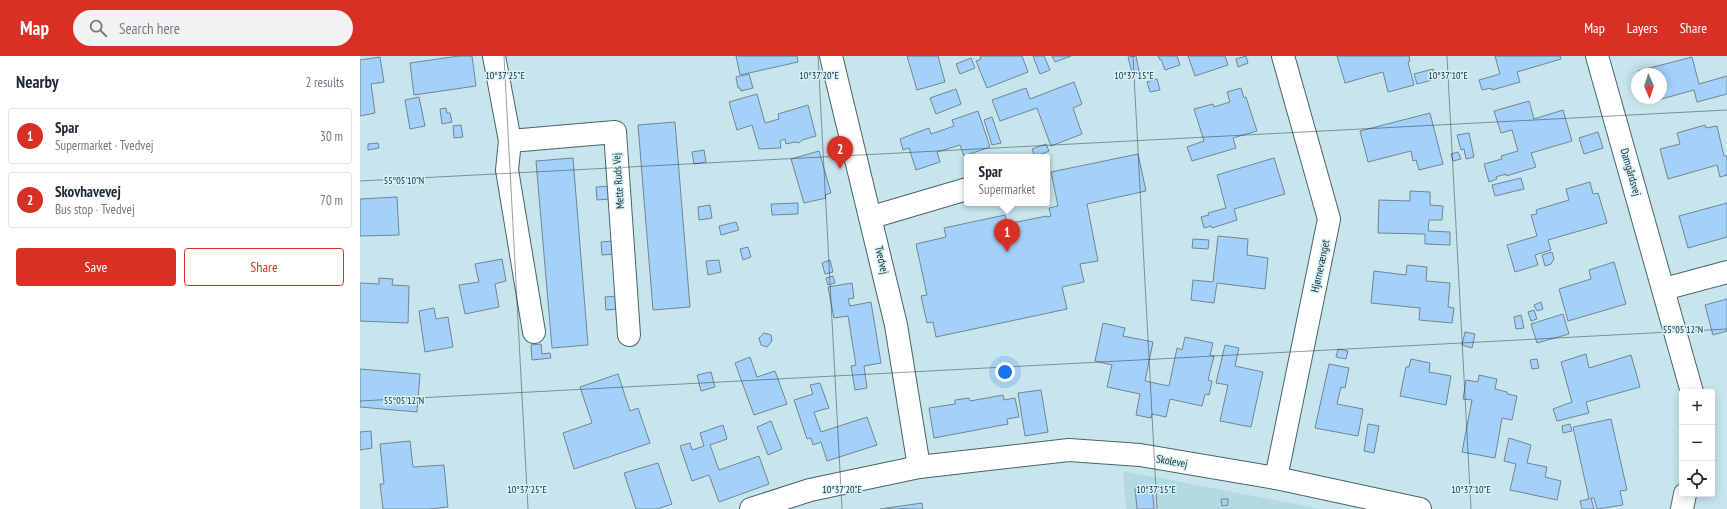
<!DOCTYPE html>
<html lang="en">
<head>
<meta charset="utf-8">
<style>
	body { margin:0; font-family:"PT Sans Narrow",sans-serif; background:#f2f2f3; color:#1f2937 }
	.controls { position:absolute; right:12px; bottom:12px; display:grid; overflow:hidden; border-radius:4px; box-shadow:0 2px 10px #0003 }
	.controls button { width:36px; height:36px; display:grid; place-items:center; padding:0; border:0; border-bottom:1px solid #e0e1e3; background:#fff; color:#1f2937; font:20px sans-serif }
	.compass { position:absolute; left:1271px; top:12px; width:36px; height:36px; border-radius:50%; background:#fff; box-shadow:0 2px 10px #0003; rotate:177deg }
	.you { position:absolute; left:645px; top:316px; width:14px; height:14px; margin:-10px; border:3px solid #fff; border-radius:50%; background:#1a73e8; box-shadow:0 0 0 6px #1a73e833 }
	.badge { display:grid; place-items:center; width:26px; height:26px; border-radius:50%; background:#d93025; color:#fff; font-size:13px; font-weight:700 }
	.pin { position:absolute; translate:-50% -33px; filter:drop-shadow(0 1px 2px #0008) }
	.pin::after { content:''; position:absolute; top:21px; width:14px; height:12px; background:inherit; clip-path:polygon(0 0,100% 0,50% 100%) }
	.popup { position:absolute; left:604px; top:98px; width:86px; height:52px; box-sizing:border-box; display:grid; place-content:center; border-radius:4px; background:#fff; filter:drop-shadow(0 1px 3px #0005); font-size:13px; white-space:nowrap; color:#747a83 }
	.popup b { font-size:15px; color:#1f2937 }
	.popup::after { content:''; position:absolute; left:50%; top:100%; margin-left:-8px; border:8px solid transparent; border-top-color:#fff }
	.list { margin:0; padding:0; list-style:none }
	h2 { display:flex; justify-content:space-between; align-items:center; height:52px; margin:0; padding:0 16px; font-size:17px }
	h2 small { font-size:13px; font-weight:400; color:#747a83 }
	.list li { display:grid; grid-template-columns:26px 1fr auto; gap:12px; align-items:center; box-sizing:border-box; height:56px; margin:0 8px 8px; padding:0 8px; border:1px solid #e0e1e3; border-radius:4px }
	.list b { display:block; font-size:15px; white-space:nowrap }
	.list p { margin:0; font-size:13px; white-space:nowrap; color:#747a83 }
	.list em { font-size:13px; font-style:normal; color:#747a83 }
	.actions { display:flex; gap:8px; padding:12px 16px }
	.actions a { flex:1; padding:9px 0; border:1px solid #d93025; border-radius:4px; text-align:center; font-size:14px; color:#d93025 }
	.actions .main { background:#d93025; color:#fff }
	.icon { flex:none; width:22px; height:22px; fill:none; stroke:currentColor; stroke-width:2; stroke-linecap:round; stroke-linejoin:round }
	.map { position:relative; flex:none; width:1367px; height:453px; overflow:hidden }
	header { display:flex; align-items:center; gap:24px; box-sizing:border-box; height:56px; padding:0 20px; background:#d93025; color:#fff }
	header strong { font-size:19px }
	nav { display:flex; gap:22px; margin-inline-start:auto; font-size:14px }
	.search { width:280px; height:36px; background:#f2f2f3; display:flex; align-items:center; gap:10px; box-sizing:border-box; padding:0 14px; border-radius:22px; color:#747a83; font-size:15px }
	main { display:flex }
	aside { flex:1; background:#fff }
	.map>svg:first-child { display:block }
	.built { fill:#b3dae2 }
	.building { fill:#a3d1f9; stroke:#728595 }
	.lines { fill:none; stroke-linecap:round; stroke-linejoin:round }
	.minor-casing { stroke:#496369; stroke-width:24 }
	.minor { stroke:#fff; stroke-width:22 }
	.ticks { fill:none; stroke:#1e2a2c; stroke-width:1; stroke-opacity:0.45 }
	.labels { text-anchor:middle; stroke-width:3; stroke-linejoin:round; paint-order:stroke }
	.street-label { font-size:11px; fill:#1e2a2c; stroke:#d4f3fa }
	.ticks-label { font-size:10px; text-anchor:middle; fill:#1e2a2c; stroke:#d4f3fa; stroke-width:3; stroke-linejoin:round; paint-order:stroke }
</style>
</head>
<body>
<header>
<strong>Map</strong>
<div class="search"><svg class="icon" aria-label="search" viewBox="0 0 24 24"><circle cx="10" cy="10" r="6"/><path d="M15 15l6 6"/></svg>Search here</div>
<nav><a>Map</a><a>Layers</a><a>Share</a></nav>
</header>
<main>
<aside>
<h2>Nearby<small>2 results</small></h2>
<ul class="list">
<li><span class="badge">1</span><div><b>Spar</b><p>Supermarket · Tvedvej</p></div><em>30 m</em></li>
<li><span class="badge">2</span><div><b>Skovhavevej</b><p>Bus stop · Tvedvej</p></div><em>70 m</em></li>
</ul>
<div class="actions"><a class="main">Save</a><a>Share</a></div>
</aside>
<div class="map">
<svg width="1367" height="453" viewBox="0 0 1367 453">
	<rect width="100%" height="100%" fill="#c7e5ec"/>
	<!-- built -->
	<polygon class="built" points="763,415 961,453 766,453"/>
	<!-- building -->
	<g class="building">
		<polygon points="99,0 112,0 116,30 54,39 50,7"/>
		<polygon points="376,0 437,0 438,6 380,19"/>
		<polygon points="547,0 578,0 585,26 557,34"/>
		<polygon points="620,0 662,0 668,16 627,32 616,5 621,3"/>
		<polygon points="673,0 684,0 690,14 680,18"/>
		<polygon points="692,0 711,0 695,6"/>
		<polygon points="776,0 779,15 772,17 768,1"/>
		<polygon points="798,0 817,0 820,9 805,14 801,3 800,4"/>
		<polygon points="828,0 865,0 868,9 835,20"/>
		<polygon points="886,0 888,7 878,11 876,3"/>
		<polygon points="977,0 1049,0 1050,5 1048,6 1054,29 1028,36 1023,16 985,27"/>
		<polygon points="1135,0 1200,0 1201,3 1157,16 1160,26 1132,34 1131,32 1122,34 1119,24 1140,18"/>
		<polygon points="20,1 24,26 11,28 15,57 0,60 0,4"/>
		<polygon points="1332,1 1339,28 1367,20 1367,38 1337,46 1334,34 1287,47 1286,42 1301,42 1301,18 1279,18 1278,15"/>
		<polygon points="611,2 615,12 600,18 596,8"/>
		<polygon points="1073,13 1076,23 1057,28 1054,18"/>
		<polygon points="389,18 393,32 381,35 380,32 378,32 376,21"/>
		<polygon points="797,23 800,34 790,36 787,26"/>
		<polygon points="714,26 722,48 713,52 722,78 691,90 677,52 640,65 632,44 666,32 670,43"/>
		<polygon points="881,32 884,42 886,41 897,75 873,82 876,92 832,105 827,91 844,85 834,53 853,48 854,51 870,46 867,36"/>
		<polygon points="596,33 601,48 576,58 570,42"/>
		<polygon points="397,38 405,67 419,63 418,58 448,49 456,80 442,84 439,87 435,86 426,88 425,83 420,85 421,92 399,93 392,69 377,74 369,46"/>
		<polygon points="59,41 65,70 50,73 45,44"/>
		<polygon points="1169,45 1174,63 1203,54 1212,85 1171,97 1176,111 1146,120 1146,118 1136,121 1137,123 1129,126 1124,108 1142,103 1141,100 1158,95 1152,74 1141,77 1134,55"/>
		<polygon points="86,52 87,57 90,57 92,66 82,68 80,53"/>
		<polygon points="618,55 630,91 604,100 600,89 577,96 580,106 556,114 549,92 543,94 540,83 569,72 571,78 594,70 592,64"/>
		<polygon points="1070,57 1083,108 1059,114 1056,104 1053,105 1051,95 1008,106 1000,75"/>
		<polygon points="632,61 641,87 632,89 624,64"/>
		<polygon points="315,66 330,251 293,254 278,69"/>
		<polygon points="101,69 103,81 94,82 93,70"/>
		<polygon points="1345,69 1346,72 1357,70 1364,100 1367,100 1367,119 1360,121 1357,109 1308,123 1300,93 1320,88 1317,77"/>
		<polygon points="1238,76 1243,92 1224,98 1219,82"/>
		<polygon points="1109,77 1114,101 1106,103 1104,93 1101,94 1097,79"/>
		<polygon points="18,87 19,92 8,94 8,88"/>
		<polygon points="686,88 689,95 675,101 672,93"/>
		<polygon points="344,94 346,106 334,108 332,96"/>
		<polygon points="459,95 471,137 465,139 466,142 444,147 431,103"/>
		<polygon points="1098,96 1101,103 1093,105 1091,98"/>
		<polygon points="778,98 786,135 727,148 738,205 720,208 724,226 702,231 707,253 576,281 573,266 567,267 561,240 567,239 556,188 586,181 584,172 645,159 647,168 687,160 687,161 691,160 689,152 698,150 691,116"/>
		<polygon points="213,102 228,289 192,292 176,105"/>
		<polygon points="914,102 925,138 874,153 877,164 852,172 851,170 844,172 841,161 849,159 848,157 866,152 857,119"/>
		<polygon points="1161,122 1164,133 1135,140 1132,129"/>
		<polygon points="1230,126 1233,138 1238,137 1247,167 1188,184 1191,194 1175,199 1178,209 1155,216 1147,189 1177,180 1171,159 1177,158 1176,154 1209,144 1206,133"/>
		<polygon points="249,130 250,143 237,144 236,131"/>
		<polygon points="1050,135 1070,136 1070,149 1083,150 1082,164 1069,164 1068,175 1090,176 1090,189 1065,188 1065,178 1018,177 1019,144 1050,145"/>
		<polygon points="37,141 39,179 0,180 0,143"/>
		<polygon points="438,147 438,158 412,159 411,148"/>
		<polygon points="1367,147 1367,181 1328,192 1319,160"/>
		<polygon points="350,149 352,162 339,164 338,151"/>
		<polygon points="376,166 379,174 361,179 359,170"/>
		<polygon points="858,180 888,183 887,199 908,202 905,233 857,227 854,247 831,244 833,224 853,226"/>
		<polygon points="833,183 849,184 848,193 832,192"/>
		<polygon points="253,185 254,198 242,199 241,186"/>
		<polygon points="388,191 391,201 383,204 380,193"/>
		<polygon points="1192,196 1194,203 1191,208 1185,210 1182,199"/>
		<polygon points="142,203 146,225 135,228 139,251 105,258 99,229 119,226 115,208"/>
		<polygon points="359,204 361,216 348,219 346,205"/>
		<polygon points="470,204 473,216 465,218 462,207"/>
		<polygon points="1254,206 1266,248 1208,265 1199,233 1231,223 1229,214"/>
		<polygon points="1047,209 1067,211 1066,225 1090,227 1088,251 1094,252 1092,267 1059,264 1060,252 1011,247 1014,215 1046,219"/>
		<polygon points="473,220 475,227 468,229 466,222"/>
		<polygon points="19,222 33,223 32,229 49,230 48,267 0,265 0,227 19,228"/>
		<polygon points="492,227 494,242 488,243 490,250 511,246 521,307 504,310 507,332 495,334 491,310 496,309 488,260 474,262 468,231"/>
		<polygon points="257,240 259,253 246,254 245,241"/>
		<polygon points="1367,243 1367,275 1353,279 1345,249"/>
		<polygon points="1181,246 1183,253 1177,255 1174,249"/>
		<polygon points="74,252 76,263 88,261 93,291 65,296 59,255"/>
		<polygon points="1174,254 1177,263 1171,265 1168,256"/>
		<polygon points="1203,258 1209,278 1177,287 1171,268"/>
		<polygon points="1161,259 1164,272 1156,273 1154,261"/>
		<polygon points="743,267 765,272 763,280 793,286 785,325 809,330 817,292 822,294 825,281 853,287 850,299 854,300 848,324 852,325 849,339 845,338 842,350 810,343 806,361 792,358 791,362 776,359 780,338 747,331 752,309 735,305"/>
		<polygon points="1105,276 1115,278 1112,292 1102,289"/>
		<polygon points="404,277 411,279 412,285 407,291 401,289 399,282"/>
		<polygon points="181,288 182,298 190,297 191,302 172,304 171,289"/>
		<polygon points="865,289 879,292 875,310 903,316 891,371 860,365 868,329 856,327"/>
		<polygon points="978,293 988,295 986,303 976,301"/>
		<polygon points="1226,298 1229,312 1271,299 1280,331 1226,346 1229,357 1197,365 1193,353 1212,346 1201,306"/>
		<polygon points="390,301 397,321 415,315 427,348 394,359 375,307"/>
		<polygon points="1051,303 1070,307 1069,316 1091,320 1086,349 1040,340 1046,311 1049,311"/>
		<polygon points="1177,303 1179,312 1172,313 1170,304"/>
		<polygon points="969,308 989,312 985,332 981,331 977,348 1003,353 998,380 955,372"/>
		<polygon points="0,313 60,318 57,356 0,351"/>
		<polygon points="351,316 355,331 341,335 337,319"/>
		<polygon points="258,318 270,355 278,352 290,387 214,413 203,377 232,367 220,331"/>
		<polygon points="1119,319 1137,323 1135,333 1147,336 1147,338 1157,340 1152,364 1142,362 1135,402 1102,396 1112,344 1103,343 1106,324 1118,326"/>
		<polygon points="460,327 469,352 454,356 461,376 507,361 517,389 467,405 461,386 453,389 451,382 447,383 434,344 453,338 450,329"/>
		<polygon points="681,334 688,376 665,380 658,337"/>
		<polygon points="643,339 644,344 655,342 659,361 647,363 648,368 574,382 569,352 595,348 595,344 609,342 610,345"/>
		<polygon points="1251,363 1267,434 1260,435 1263,449 1237,453 1234,442 1231,442 1234,453 1222,453 1220,445 1229,443 1213,371"/>
		<polygon points="411,365 422,393 408,399 397,371"/>
		<polygon points="1008,368 1019,370 1014,397 1004,395"/>
		<polygon points="1210,368 1212,375 1203,377 1202,370"/>
		<polygon points="363,369 367,383 350,389 359,414 399,400 409,428 359,446 349,419 332,425 320,390 330,387 332,394 344,390 340,377"/>
		<polygon points="11,375 12,392 0,394 0,376"/>
		<polygon points="1149,382 1171,389 1167,407 1187,411 1185,421 1201,425 1197,444 1150,434 1156,408 1144,405"/>
		<polygon points="50,385 53,411 84,409 88,451 69,453 23,453 20,428 24,428 20,388"/>
		<polygon points="298,407 312,448 297,453 276,453 264,417"/>
		<polygon points="792,430 794,453 777,453 775,432"/>
		<polygon points="861,443 868,443 868,449 862,450"/>
		<polygon points="562,447 563,453 520,453"/>
	</g>
	<g class="lines">
		<defs>
			<g id="minor">
				<polyline points="134,0 150,85 255,76 269,279"/>
				<polyline points="471,0 536,269 559,411"/>
				<polyline points="1237,0 1332,336"/>
				<polyline points="150,85 147,114 174,276"/>
				<polyline points="512,161 607,133"/>
				<polyline points="1304,233 1367,216"/>
				<polyline points="916,422 969,163 923,0"/>
				<polyline points="391,453 450,434 559,411 709,394 780,399 916,422 1060,453"/>
				<polyline points="1322,453 1325,438"/>
			</g>
		</defs>
		<!-- minor casing -->
		<use href="#minor" class="minor-casing"/>
		<!-- minor -->
		<use href="#minor" class="minor"/>
	</g>
	<!-- ticks -->
	<path class="ticks" d="M144,0L168,453M458,0L482,453M773,0L797,453M1087,0L1111,453M0,125L1367,54M0,345L1367,273"/>
	<g class="labels">
		<!-- street labels -->
		<g class="street-label">
			<text transform="translate(1271 116) rotate(74)" y="4">Damgårdsvej</text>
			<text transform="translate(258 125) rotate(-94)" y="4">Mette Ruds Vej</text>
			<text transform="translate(522 204) rotate(77)" y="4">Tvedvej</text>
			<text transform="translate(960 210) rotate(-78)" y="4">Hjørnevænget</text>
			<text transform="translate(812 405) rotate(10)" y="4">Skolevej</text>
		</g>
	</g>
	<g class="ticks-label">
		<text x="145" y="23">10°37'25"E</text>
		<text x="459" y="23">10°37'20"E</text>
		<text x="774" y="23">10°37'15"E</text>
		<text x="1088" y="23">10°37'10"E</text>
		<text x="44" y="128">55°05'10"N</text>
		<text x="1323" y="277">55°05'12"N</text>
		<text x="44" y="348">55°05'12"N</text>
		<text x="167" y="437">10°37'25"E</text>
		<text x="482" y="437">10°37'20"E</text>
		<text x="796" y="437">10°37'15"E</text>
		<text x="1111" y="437">10°37'10"E</text>
	</g>
</svg>
<div class="controls">
<button>+</button>
<button>−</button>
<button><svg class="icon" aria-label="locate" viewBox="0 0 24 24"><circle cx="12" cy="12" r="6"/><path d="M12 2v4M12 18v4M2 12h4M18 12h4"/></svg></button>
</div>
<svg class="compass" viewBox="-18 -18 36 36"><path d="M0-13l5 13h-10z" fill="#e53935"/><path d="M0 13l5-13h-10z" fill="#747a83"/></svg>
<div class="you"></div>
<div class="pin badge" style="left:647px;top:196px">1</div>
<div class="popup"><b>Spar</b>Supermarket</div>
<div class="pin badge" style="left:480px;top:113px">2</div>
</div>
</main>
</body>
</html>
